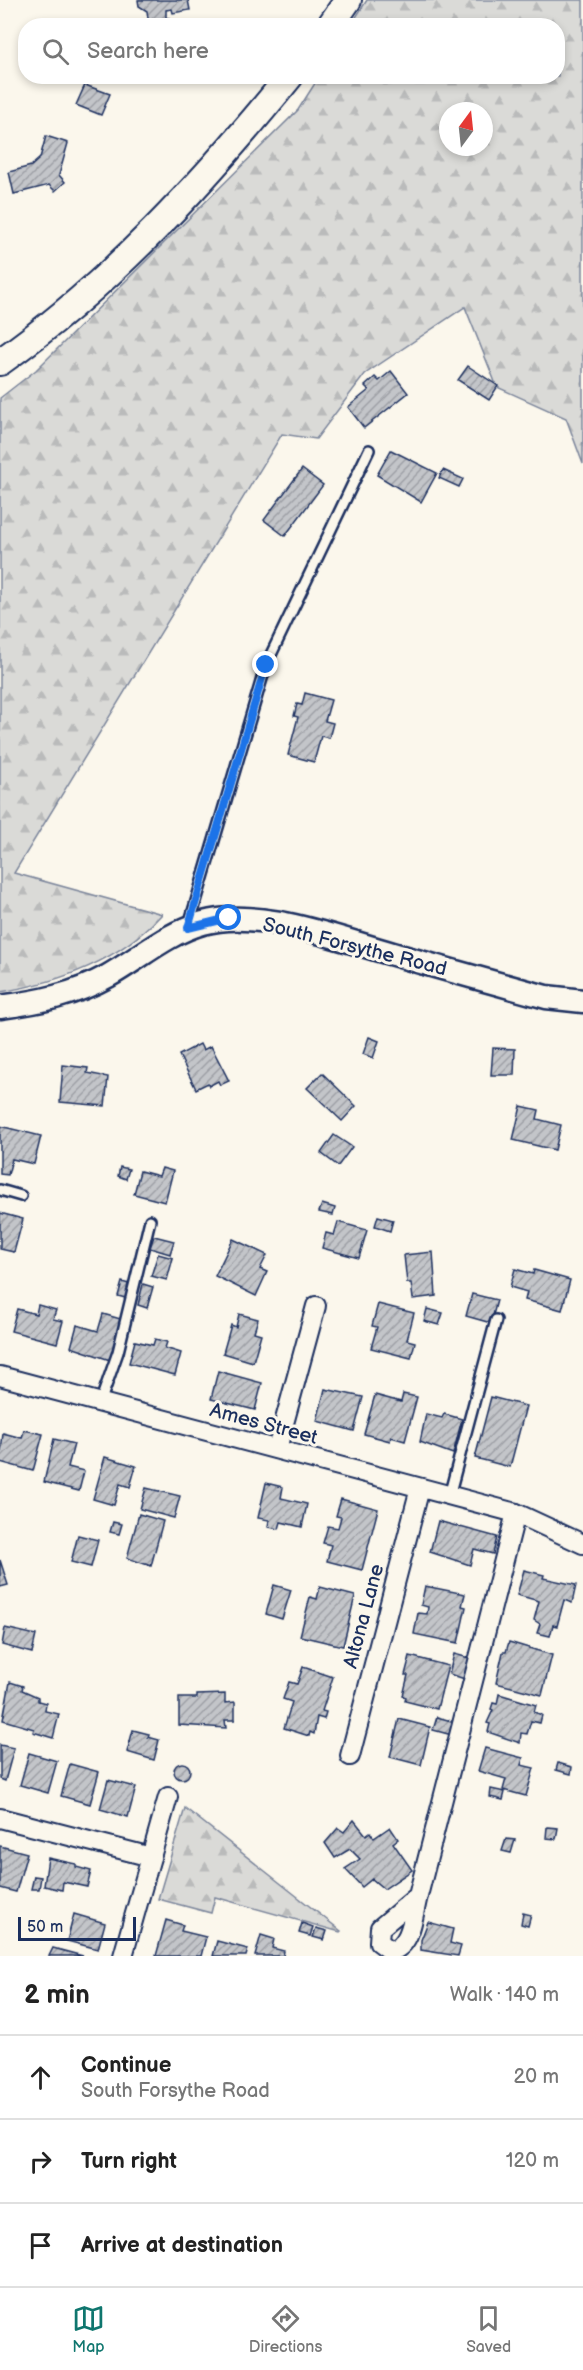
<!DOCTYPE html>
<html lang="en">
<head>
<meta charset="utf-8">
<style>
	body { margin:0; font-family:"Balsamiq Sans",sans-serif; background:#f6f6f6; color:#222 }
	.compass { position:absolute; left:439px; top:102px; width:54px; height:54px; border-radius:50%; background:#fff; box-shadow:0 3px 9px #0003; rotate:15deg }
	.scale { position:absolute; left:18px; bottom:15px; width:118px; box-sizing:border-box; padding-left:6px; border:3px solid #1b2f5e; border-top:0; font-size:16px; line-height:21px; white-space:nowrap; color:#1b2f5e; -webkit-text-stroke:4px #fbf7ec; paint-order:stroke }
	.stop { position:absolute; width:18px; height:18px; margin:-14px; border:4px solid #1a73e8; border-radius:50%; background:#fff }
	.stop.end { background:#1a73e8; border-color:#fff; box-shadow:0 2px 6px #0008 }
	.list { margin:0; padding:0; list-style:none }
	h2 { display:flex; justify-content:space-between; align-items:center; height:78px; margin:0; padding:0 24px; font-size:26px }
	h2 small { font-size:20px; font-weight:400; color:#767676 }
	.list li { display:grid; grid-template-columns:39px 1fr auto; gap:18px; align-items:center; box-sizing:border-box; height:84px; padding:0 24px; border-top:2px solid #e0e0e0 }
	.list b { display:block; font-size:22px; white-space:nowrap }
	.list p { margin:0; font-size:20px; white-space:nowrap; color:#767676 }
	.list em { font-size:20px; font-style:normal; color:#767676 }
	.icon { flex:none; width:33px; height:33px; fill:none; stroke:currentColor; stroke-width:2; stroke-linecap:round; stroke-linejoin:round }
	.map { position:relative; flex:none; width:583px; height:1956px; overflow:hidden }
	.search { position:absolute; background:#fff; box-shadow:0 3px 9px #0003; left:18px; right:18px; top:18px; height:66px; display:flex; align-items:center; gap:15px; box-sizing:border-box; padding:0 21px; border-radius:24px; color:#767676; font-size:22px }
	.sheet { height:330px; background:#fff }
	nav { display:flex; justify-content:space-around; align-items:center; box-sizing:border-box; height:84px; border-top:2px solid #e0e0e0; background:#fff; font-size:16px; color:#767676 }
	nav a { display:grid; justify-items:center; gap:3px }
	nav .on { color:#0f766e }
	.map>svg:first-child { display:block }
	.forest { fill:url(#forest-firs); stroke:#7a849a; stroke-width:1.5; fill-rule:evenodd }
	.building { fill:url(#building-hatch); stroke:#1b2f5e; stroke-width:1.5 }
	.lines { fill:none; stroke-linecap:round; stroke-linejoin:round }
	.service-casing { stroke:#1b2f5e; stroke-width:14 }
	.minor-casing { stroke:#1b2f5e; stroke-width:22 }
	.tertiary-casing { stroke:#1b2f5e; stroke-width:27 }
	.secondary-casing { stroke:#1b2f5e; stroke-width:30 }
	.service { stroke:#fbf7ec; stroke-width:9 }
	.minor { stroke:#fbf7ec; stroke-width:18 }
	.tertiary { stroke:#fbf7ec; stroke-width:22 }
	.secondary { stroke:#fbf7ec; stroke-width:26 }
	.route { stroke:#1a73e8; stroke-width:8 }
	.labels { text-anchor:middle; stroke-width:6; stroke-linejoin:round; paint-order:stroke }
	.street-label { font-size:20px; fill:#1b2f5e; stroke:#fbf7ec }
</style>
</head>
<body>
<div class="map">
<svg width="583" height="1956" viewBox="0 0 583 1956">
	<defs>
		<pattern id="forest-firs" width="22" height="20" patternUnits="userSpaceOnUse" patternTransform="scale(1.5)"><rect width="22" height="20" fill="#dadad7"/><path d="M5 1l3.5 6h-7zM16 11l3.5 6h-7z" fill="#babbbb"/></pattern>
		<pattern id="building-hatch" width="6" height="6" patternUnits="userSpaceOnUse" patternTransform="scale(1.5)"><rect width="6" height="6" fill="#c3c5c9"/><path d="M-1 1l2-2M0 6l6-6M5 7l2-2" fill="none" stroke="#9ea0a6"/></pattern>
	</defs>
	<rect width="100%" height="100%" fill="#fbf7ec"/>
	<filter id="ink" filterUnits="userSpaceOnUse"><feTurbulence type="fractalNoise" baseFrequency=".0167" numOctaves="2"/><feDisplacementMap in="SourceGraphic" scale="12" xChannelSelector="R" yChannelSelector="G"/><feConvolveMatrix kernelMatrix="1 2 1 2 8 2 1 2 1" color-interpolation-filters="sRGB"/></filter>
	<g filter="url(#ink)">
		<!-- forest -->
		<g class="forest">
			<path d="M367,0H583V464L566,418L497,387L465,307L365,374L316,439L282,434L14,873L162,914C119,961 61,982 0,992V398L36,370L298,110L319,77L558,76V26L351,25ZM448,111H484V147H448Z"/>
			<polygon points="185,1808 341,1931 340,1932 215,1897 211,1913 158,1899"/>
		</g>
		<!-- building -->
		<g class="building">
			<polygon points="138,0 188,0 190,10 173,13 172,9 166,10 166,18 169,18 170,26 149,26 147,11 139,6"/>
			<polygon points="85,85 110,94 101,115 76,105"/>
			<polygon points="46,136 68,143 59,175 65,182 55,191 49,185 14,194 9,172 31,166 40,158"/>
			<polygon points="468,366 498,386 489,400 458,380"/>
			<polygon points="391,371 408,393 364,428 348,407 369,390 365,386 375,377 379,381"/>
			<polygon points="391,450 437,473 421,502 377,475"/>
			<polygon points="302,469 323,485 285,536 264,520"/>
			<polygon points="443,470 463,479 459,487 439,478"/>
			<polygon points="305,693 331,700 325,721 333,723 329,738 321,736 314,762 288,755 298,717 294,716 297,704 302,705"/>
			<polygon points="369,1037 379,1041 373,1058 363,1054"/>
			<polygon points="200,1044 203,1050 211,1046 229,1081 220,1085 218,1081 209,1086 208,1083 196,1089 179,1055"/>
			<polygon points="493,1048 515,1049 514,1075 491,1075"/>
			<polygon points="63,1065 88,1068 87,1073 108,1077 105,1106 60,1102"/>
			<polygon points="322,1073 356,1106 342,1121 307,1088"/>
			<polygon points="521,1106 539,1110 537,1119 561,1125 555,1150 513,1140"/>
			<polygon points="0,1126 41,1136 34,1164 12,1159 8,1175 0,1174"/>
			<polygon points="334,1135 352,1147 338,1166 321,1153"/>
			<polygon points="120,1167 129,1169 126,1179 118,1176"/>
			<polygon points="162,1168 173,1171 165,1202 134,1194 140,1171 159,1176"/>
			<polygon points="322,1204 335,1208 333,1215 319,1212"/>
			<polygon points="0,1213 23,1219 14,1252 0,1249"/>
			<polygon points="378,1216 393,1220 390,1231 375,1226"/>
			<polygon points="338,1222 367,1230 359,1258 322,1248 326,1233 334,1235"/>
			<polygon points="154,1236 174,1241 170,1254 150,1248"/>
			<polygon points="233,1239 267,1255 260,1269 267,1272 256,1296 215,1276"/>
			<polygon points="433,1252 436,1296 413,1299 411,1283 407,1283 404,1255"/>
			<polygon points="158,1254 173,1258 167,1280 151,1276"/>
			<polygon points="515,1269 533,1274 534,1270 570,1280 562,1310 525,1300 527,1292 510,1287"/>
			<polygon points="122,1282 132,1285 129,1299 118,1296"/>
			<polygon points="143,1284 153,1287 147,1308 138,1305"/>
			<polygon points="472,1294 497,1300 491,1323 466,1316"/>
			<polygon points="378,1304 414,1313 407,1340 415,1342 411,1358 371,1348 377,1327 372,1326"/>
			<polygon points="38,1305 56,1310 53,1319 63,1321 57,1343 11,1331 17,1309 36,1314"/>
			<polygon points="427,1309 443,1313 439,1325 424,1321"/>
			<polygon points="103,1314 124,1320 113,1361 71,1347 77,1325 98,1331"/>
			<polygon points="239,1314 258,1319 254,1332 261,1334 253,1362 223,1353 231,1325 236,1327"/>
			<polygon points="155,1339 167,1342 165,1348 181,1353 175,1375 129,1363 135,1341 153,1345"/>
			<polygon points="218,1371 262,1383 255,1410 211,1399"/>
			<polygon points="325,1389 363,1397 354,1431 317,1421"/>
			<polygon points="403,1394 417,1397 405,1441 391,1437 390,1441 364,1434 375,1395 401,1402"/>
			<polygon points="491,1397 526,1406 510,1467 475,1458"/>
			<polygon points="426,1414 442,1418 444,1414 462,1419 453,1454 420,1442"/>
			<polygon points="24,1430 43,1434 33,1471 0,1462 3,1433 22,1438"/>
			<polygon points="54,1439 74,1444 68,1467 84,1471 79,1491 44,1482"/>
			<polygon points="105,1457 136,1466 130,1487 120,1484 114,1505 93,1499"/>
			<polygon points="266,1483 283,1487 281,1498 307,1504 302,1527 281,1522 279,1529 268,1527 269,1520 258,1518"/>
			<polygon points="146,1488 180,1496 174,1518 140,1509"/>
			<polygon points="341,1499 378,1509 362,1570 327,1561 331,1545 323,1543 328,1526 338,1528 341,1517 336,1516"/>
			<polygon points="139,1514 163,1521 151,1566 127,1558"/>
			<polygon points="438,1521 497,1537 493,1554 474,1549 470,1565 430,1552"/>
			<polygon points="113,1522 122,1524 119,1534 110,1532"/>
			<polygon points="78,1535 98,1540 91,1567 71,1562"/>
			<polygon points="0,1560 8,1585 0,1587"/>
			<polygon points="524,1570 544,1575 543,1578 576,1585 572,1603 564,1600 557,1626 553,1625 550,1636 537,1633 540,1624 534,1620 539,1601 517,1595"/>
			<polygon points="274,1585 291,1590 282,1619 266,1614"/>
			<polygon points="425,1586 465,1594 462,1606 466,1607 458,1643 414,1634 418,1613 427,1614 428,1607 421,1605"/>
			<polygon points="320,1587 355,1596 343,1646 300,1636 310,1597 317,1599"/>
			<polygon points="5,1628 36,1635 32,1653 2,1645"/>
			<polygon points="509,1642 552,1655 542,1695 496,1683 503,1652 506,1652"/>
			<polygon points="454,1654 473,1659 468,1680 449,1674"/>
			<polygon points="410,1656 448,1666 437,1709 405,1701 406,1697 403,1696 408,1675 405,1675"/>
			<polygon points="303,1667 333,1677 322,1711 326,1712 324,1719 317,1717 314,1734 310,1732 309,1736 284,1728 292,1702 283,1699 289,1682 297,1684"/>
			<polygon points="10,1682 23,1686 22,1690 38,1697 38,1701 46,1703 45,1711 59,1714 53,1738 33,1732 34,1729 3,1720"/>
			<polygon points="225,1694 225,1703 235,1702 235,1720 225,1720 226,1728 179,1725 179,1698 197,1698 197,1695"/>
			<polygon points="499,1694 536,1705 534,1712 542,1715 540,1723 531,1721 527,1734 521,1733 520,1743 488,1732 490,1724 487,1723 493,1710 491,1709 493,1703 497,1704"/>
			<polygon points="437,1717 455,1722 452,1735 433,1730"/>
			<polygon points="399,1719 430,1727 421,1765 390,1757"/>
			<polygon points="133,1730 149,1734 148,1737 159,1740 154,1760 127,1752"/>
			<polygon points="0,1745 14,1748 5,1781 0,1779"/>
			<polygon points="485,1748 523,1758 521,1765 534,1768 526,1796 503,1790 506,1779 478,1771"/>
			<polygon points="29,1753 57,1761 48,1793 20,1785"/>
			<polygon points="558,1763 572,1767 571,1774 556,1770"/>
			<circle cx="182" cy="1771" r="8"/>
			<polygon points="70,1764 99,1772 90,1804 61,1796"/>
			<polygon points="108,1780 136,1787 128,1817 100,1809"/>
			<polygon points="491,1789 505,1792 503,1800 490,1797"/>
			<polygon points="354,1820 366,1835 370,1832 374,1838 390,1827 398,1839 393,1843 412,1870 384,1889 372,1879 362,1887 345,1869 360,1859 350,1849 335,1858 325,1843 338,1828 344,1832"/>
			<polygon points="547,1827 558,1828 556,1839 546,1838"/>
			<polygon points="506,1839 515,1840 511,1853 502,1851"/>
			<polygon points="0,1846 27,1853 16,1892 0,1888"/>
			<polygon points="48,1858 76,1864 76,1867 91,1871 87,1887 63,1882 62,1890 44,1886"/>
			<polygon points="34,1876 41,1877 39,1889 31,1889"/>
			<polygon points="523,1913 531,1915 528,1926 521,1924"/>
			<polygon points="74,1914 105,1923 98,1949 67,1941"/>
			<polygon points="166,1920 183,1925 181,1931 206,1937 201,1956 156,1956"/>
			<polygon points="428,1922 453,1929 450,1943 461,1946 458,1956 421,1950 421,1940"/>
			<polygon points="302,1923 313,1927 310,1936 299,1933"/>
			<polygon points="316,1928 327,1931 324,1940 313,1937"/>
			<polygon points="261,1935 274,1939 272,1948 284,1951 283,1956 255,1956"/>
			<polygon points="217,1941 248,1949 246,1956 213,1956"/>
			<polygon points="53,1948 83,1956 49,1956"/>
		</g>
		<g class="lines">
			<defs>
				<g id="service">
					<polyline points="189,925 266,665 369,450"/>
					<polyline points="0,1190 21,1196"/>
					<polyline points="100,1403 118,1352 150,1220"/>
					<polyline points="449,1496 496,1320"/>
				</g>
				<g id="minor">
					<polyline points="0,1376 516,1513 583,1544"/>
					<polyline points="277,1449 316,1306"/>
					<polyline points="350,1756 420,1488"/>
					<polyline points="0,1818 151,1857"/>
					<path d="M418,1896L380,1928L379,1942L391,1951C412,1946 413,1914 418,1896L516,1513"/>
					<polyline points="123,1956 168,1797"/>
				</g>
				<path id="tertiary" d="M0,1007C39,1002 74,995 108,976C140,958 167,933 203,923C259,907 338,939 393,954C444,969 495,983 546,997L583,1001"/>
				<g id="secondary">
					<polyline points="330,26 348,0"/>
					<path d="M0,362C111,284 205,181 290,76"/>
				</g>
			</defs>
			<!-- service casing -->
			<use href="#service" class="service-casing"/>
			<!-- minor casing -->
			<use href="#minor" class="minor-casing"/>
			<!-- tertiary casing -->
			<use href="#tertiary" class="tertiary-casing"/>
			<!-- secondary casing -->
			<use href="#secondary" class="secondary-casing"/>
			<!-- service -->
			<use href="#service" class="service"/>
			<!-- minor -->
			<use href="#minor" class="minor"/>
			<!-- tertiary -->
			<use href="#tertiary" class="tertiary"/>
			<!-- secondary -->
			<use href="#secondary" class="secondary"/>
		</g>
	</g>
	<g class="lines" filter="url(#ink)">
		<!-- route -->
		<polyline class="route" points="229,918 188,928 266,665"/>
	</g>
	<g class="labels">
		<!-- street labels -->
		<g class="street-label">
			<text transform="translate(355 946) rotate(14)" y="7">South Forsythe Road</text>
			<text transform="translate(264 1423) rotate(15)" y="7">Ames Street</text>
			<text transform="translate(363 1616) rotate(-75)" y="7">Altona Lane</text>
		</g>
	</g>
</svg>
<svg class="compass" viewBox="-18 -18 36 36"><path d="M0-13l5 13h-10z" fill="#e53935"/><path d="M0 13l5-13h-10z" fill="#767676"/></svg>
<div class="scale">50 m</div>
<div class="stop" style="left:229px;top:918px"></div>
<div class="stop end" style="left:266px;top:665px"></div>
<div class="search"><svg class="icon" aria-label="search" viewBox="0 0 24 24"><circle cx="10" cy="10" r="6"/><path d="M15 15l6 6"/></svg>Search here</div>
</div>
<section class="sheet">
<h2>2 min<small>Walk · 140 m</small></h2>
<ul class="list">
<li><svg class="icon" aria-label="ahead" viewBox="0 0 24 24"><path d="M12 20V5M6 11l6-6 6 6"/></svg><div><b>Continue</b><p>South Forsythe Road</p></div><em>20 m</em></li>
<li><svg class="icon" aria-label="right" viewBox="0 0 24 24"><path d="M7 20v-9h11M14 6l5 5-5 5"/></svg><div><b>Turn right</b></div><em>120 m</em></li>
<li><svg class="icon" aria-label="arrive" viewBox="0 0 24 24"><path d="M6 21V4h12l-3 4 3 4H6"/></svg><div><b>Arrive at destination</b></div></li>
</ul>
</section>
<nav>
<a class="on"><svg class="icon" aria-label="map" viewBox="0 0 24 24"><path d="M3 6l6-2 6 2 6-2v14l-6 2-6-2-6 2zM9 4v14M15 6v14"/></svg>Map</a>
<a><svg class="icon" aria-label="directions" viewBox="0 0 24 24"><path d="M12 3l9 9-9 9-9-9zM9 14v-3h6M13 9l2 2-2 2"/></svg>Directions</a>
<a><svg class="icon" aria-label="saved" viewBox="0 0 24 24"><path d="M7 4h10v16l-5-4-5 4z"/></svg>Saved</a>
</nav>
</body>
</html>
